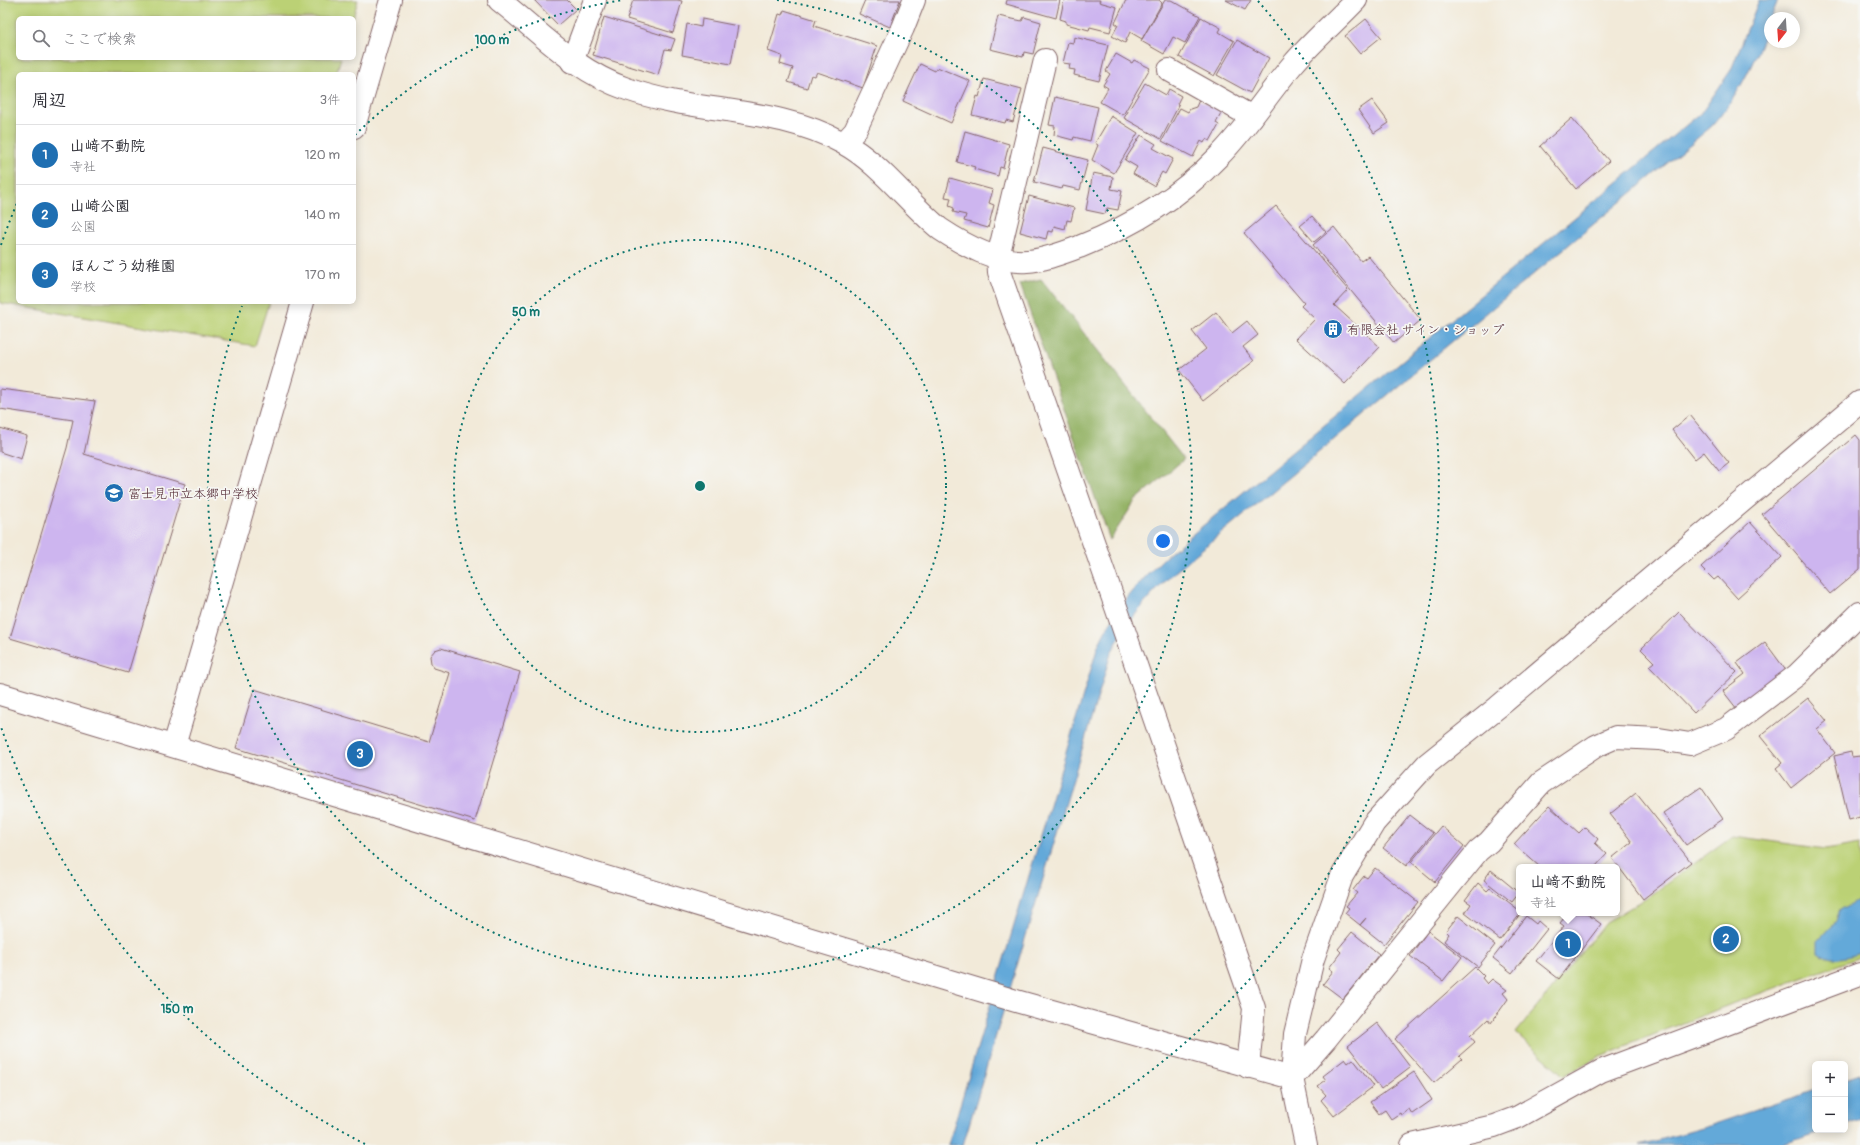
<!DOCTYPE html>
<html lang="ja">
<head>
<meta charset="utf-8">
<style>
	body { margin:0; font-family:Pangolin,"Klee One",sans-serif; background:#f2f2f3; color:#2b2b33 }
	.controls { position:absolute; right:12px; bottom:12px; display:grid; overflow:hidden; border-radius:6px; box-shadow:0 2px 10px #0003 }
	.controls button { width:36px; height:36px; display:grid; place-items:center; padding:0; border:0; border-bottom:1px solid #e1e1e2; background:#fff; color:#2b2b33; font:20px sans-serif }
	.compass { position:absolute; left:1764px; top:12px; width:36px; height:36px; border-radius:50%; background:#fff; box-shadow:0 2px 10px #0003; rotate:197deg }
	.you { position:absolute; left:1163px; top:541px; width:14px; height:14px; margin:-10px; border:3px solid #fff; border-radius:50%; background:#1a73e8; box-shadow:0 0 0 6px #1a73e833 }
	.badge { display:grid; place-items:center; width:26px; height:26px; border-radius:50%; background:#1f6fb2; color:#fff; font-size:13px; font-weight:700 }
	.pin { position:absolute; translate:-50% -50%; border:2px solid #fff; box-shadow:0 1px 4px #0006 }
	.popup { position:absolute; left:1516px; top:864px; width:104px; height:52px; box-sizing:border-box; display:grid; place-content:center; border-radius:6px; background:#fff; filter:drop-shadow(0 1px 3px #0005); font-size:13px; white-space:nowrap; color:#7c7c81 }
	.popup b { font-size:15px; color:#2b2b33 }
	.popup::after { content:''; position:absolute; left:50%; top:100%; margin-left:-8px; border:8px solid transparent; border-top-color:#fff }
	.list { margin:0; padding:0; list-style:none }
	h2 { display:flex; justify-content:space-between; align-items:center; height:52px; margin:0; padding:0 16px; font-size:17px }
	h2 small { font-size:13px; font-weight:400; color:#7c7c81 }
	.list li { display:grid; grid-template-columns:26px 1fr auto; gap:12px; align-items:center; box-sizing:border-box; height:60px; padding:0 16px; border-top:1px solid #e1e1e2 }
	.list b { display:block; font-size:15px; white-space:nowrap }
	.list p { margin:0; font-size:13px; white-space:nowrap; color:#7c7c81 }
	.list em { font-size:13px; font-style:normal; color:#7c7c81 }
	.icon { flex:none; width:22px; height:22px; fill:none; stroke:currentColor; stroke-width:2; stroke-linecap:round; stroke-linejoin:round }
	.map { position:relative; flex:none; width:1860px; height:1145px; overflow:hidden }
	.search { position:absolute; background:#fff; box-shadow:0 2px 10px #0003; left:16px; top:16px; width:340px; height:44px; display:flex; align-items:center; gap:10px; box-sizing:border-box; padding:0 14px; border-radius:6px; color:#7c7c81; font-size:15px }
	.panel { position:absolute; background:#fff; box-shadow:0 2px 10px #0003; left:16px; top:72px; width:340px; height:232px; border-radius:6px }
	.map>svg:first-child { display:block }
	.green { fill:#bbd175; stroke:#827850 }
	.forest { fill:#94b366; stroke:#6f6948 }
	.water { fill:#63a9d9; stroke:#566482 }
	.building { fill:#cdb5ef }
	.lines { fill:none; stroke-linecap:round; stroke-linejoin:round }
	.minor-casing { stroke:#856668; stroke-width:24 }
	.tertiary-casing { stroke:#856668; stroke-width:24 }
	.minor { stroke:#fff; stroke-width:22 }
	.tertiary { stroke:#fff; stroke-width:22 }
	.ring { fill:none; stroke:#0f766e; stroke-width:2; stroke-dasharray:2 4 }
	.labels { text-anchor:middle; stroke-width:3.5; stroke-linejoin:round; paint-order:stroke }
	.poi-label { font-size:13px; fill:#4a1f2b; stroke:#f6f6f2; text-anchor:start }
	.centre { fill:#0f766e; stroke:#f6f6f2; stroke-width:2 }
	.ring-label { font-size:12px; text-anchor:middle; font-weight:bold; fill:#0f766e; stroke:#f6f6f2; stroke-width:3.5; stroke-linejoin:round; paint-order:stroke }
</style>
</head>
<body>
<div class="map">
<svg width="1860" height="1145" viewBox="0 0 1860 1145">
	<rect width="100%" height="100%" fill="#f6f6f2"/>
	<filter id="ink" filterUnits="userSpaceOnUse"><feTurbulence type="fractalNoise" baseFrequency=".025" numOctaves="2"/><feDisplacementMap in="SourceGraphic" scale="8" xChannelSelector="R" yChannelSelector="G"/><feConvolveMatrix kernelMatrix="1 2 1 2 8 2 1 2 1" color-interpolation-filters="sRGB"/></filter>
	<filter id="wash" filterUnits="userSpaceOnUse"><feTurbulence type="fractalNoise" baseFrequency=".012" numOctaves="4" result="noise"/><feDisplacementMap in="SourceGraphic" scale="16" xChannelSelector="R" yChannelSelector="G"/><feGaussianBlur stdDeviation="0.9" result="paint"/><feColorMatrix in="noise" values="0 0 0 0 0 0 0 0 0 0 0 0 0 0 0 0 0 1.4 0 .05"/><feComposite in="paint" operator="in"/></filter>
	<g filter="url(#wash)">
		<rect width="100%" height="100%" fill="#f2ead9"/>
		<!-- green -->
		<g class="green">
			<polygon points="0,0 358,0 353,18 18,18 18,58 341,58 336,74 18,74 18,302 269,302 255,346 0,303"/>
			<polygon points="1732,836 1826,849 1860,843 1860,957 1734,1003 1600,1056 1563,1075 1516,1033 1606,922 1647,898"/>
		</g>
		<!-- forest -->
		<polygon class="forest" points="1041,279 1184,459 1135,501 1110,540 1020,284"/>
		<!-- water -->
		<g class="water">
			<path d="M1759,0H1778C1760,46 1747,86 1712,126L1190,559C1158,586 1130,615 1111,653L963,1145H948L1098,646C1113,612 1138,583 1164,558L1702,112L1731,70Z"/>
			<path d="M1860,899V953C1844,958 1832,962 1818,952V941L1836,922L1840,910Z"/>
			<polygon points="1860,1074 1860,1119 1845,1124 1845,1079"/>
			<polygon points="1815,1090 1815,1130 1827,1130 1780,1145 1640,1145 1709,1126"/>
		</g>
		<g id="blocks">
			<!-- building -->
			<g class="building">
				<polygon points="534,0 567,0 576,9 558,25"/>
				<polygon points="633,0 677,0 682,1 673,33 627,19"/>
				<polygon points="865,0 900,0 890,27 859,14"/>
				<polygon points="1007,0 1060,0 1056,18 1006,4"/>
				<polygon points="1064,0 1100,0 1099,2 1117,7 1110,32 1090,27 1089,30 1066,24 1066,21 1060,19"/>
				<polygon points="1126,0 1159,0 1162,3 1142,39 1130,32 1125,43 1112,36 1118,25 1115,23"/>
				<polygon points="1165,0 1171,0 1200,16 1185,43 1173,37 1164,54 1141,41"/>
				<polygon points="1226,0 1251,0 1245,10"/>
				<polygon points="784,10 816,20 814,26 877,46 863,88 817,72 815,76 811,75 807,88 788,82 793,68 780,64 782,56 768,51 779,14 782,15"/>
				<polygon points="998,16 1022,21 1024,17 1041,22 1033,54 1024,52 1023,57 990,49"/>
				<polygon points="604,17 675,39 671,50 665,49 658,75 593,55"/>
				<polygon points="1201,17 1221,28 1219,32 1234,41 1214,76 1179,57"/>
				<polygon points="702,19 738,26 731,64 682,55 687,24 701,27"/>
				<polygon points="1366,19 1381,37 1360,54 1345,36"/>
				<polygon points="1074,37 1108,45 1099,81 1074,75 1075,70 1069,69 1070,64 1063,63 1068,42 1073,43"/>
				<polygon points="1237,40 1269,58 1250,93 1217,75"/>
				<polygon points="1116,54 1132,63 1134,60 1150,68 1123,115 1100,102 1108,88 1103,85 1110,74 1106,71"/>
				<polygon points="920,64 935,71 937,67 970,81 951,123 903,101"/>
				<polygon points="984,79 1022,89 1013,122 1006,120 1005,123 972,115 977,96 979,97"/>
				<polygon points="1145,83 1166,95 1169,89 1181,96 1177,104 1179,105 1161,139 1124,118"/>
				<polygon points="1055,97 1098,107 1090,141 1074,137 1073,140 1054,135 1055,126 1049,125"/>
				<polygon points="1199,100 1222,112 1216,123 1219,125 1210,141 1206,139 1204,143 1201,141 1193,157 1162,141 1180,108 1188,112 1190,109 1196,107"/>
				<polygon points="1372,100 1389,123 1374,133 1358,110"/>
				<polygon points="1111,116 1138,133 1114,173 1092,160 1098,145 1095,143"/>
				<polygon points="1572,118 1609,161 1576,189 1540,146"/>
				<polygon points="965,131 1009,144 1003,168 1000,167 998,176 974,169 975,167 957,162"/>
				<polygon points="1141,135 1156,144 1153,148 1173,159 1165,174 1162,172 1154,186 1133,174 1137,167 1125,160"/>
				<polygon points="1043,148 1088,160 1080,190 1063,186 1062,189 1034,182"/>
				<polygon points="1093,173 1113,177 1111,189 1122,191 1118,210 1107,208 1105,214 1086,210"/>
				<polygon points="950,178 993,190 989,203 994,205 988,228 964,221 966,215 953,212 954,208 949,206 951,198 945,197"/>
				<polygon points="1029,196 1074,208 1071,221 1067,220 1065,229 1054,226 1053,232 1048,231 1046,239 1020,232"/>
				<polygon points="1276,206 1348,290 1334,305 1380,347 1345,384 1296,339 1315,319 1301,306 1304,303 1244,233"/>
				<polygon points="1312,216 1326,232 1314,242 1300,226"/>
				<polygon points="1334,227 1361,261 1368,256 1421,320 1394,343 1313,245"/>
				<polygon points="1216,312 1232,333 1247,321 1258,335 1243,347 1254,361 1203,401 1179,370 1206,349 1192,331"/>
				<polygon points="0,389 95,401 84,454 185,484 128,673 10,638 67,448 73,420 0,409"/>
				<polygon points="1690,415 1729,463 1719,471 1704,452 1695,459 1672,430"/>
				<polygon points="0,428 27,436 21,459 0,452"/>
				<polygon points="1856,435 1860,440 1860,569 1830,594 1762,514"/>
				<polygon points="1750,522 1782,557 1737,598 1718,577 1714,580 1701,567"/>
				<polygon points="1679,612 1737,672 1694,713 1649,666 1654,662 1641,649"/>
				<polygon points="1765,642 1787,672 1737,709 1723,691 1745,674 1737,663"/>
				<polygon points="441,648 520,672 475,821 236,748 254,689 429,742 450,673 434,668 431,663 430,656 435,650"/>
				<polygon points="1808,698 1827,721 1817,729 1835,753 1791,788 1776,768 1782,763 1760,736"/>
				<polygon points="1851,752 1852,757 1860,756 1860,817 1849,820 1834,756"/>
				<polygon points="1701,787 1723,819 1686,845 1663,813"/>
				<polygon points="1636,793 1691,862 1643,899 1612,858 1632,842 1610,814"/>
				<polygon points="1549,806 1579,833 1585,827 1598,839 1595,843 1607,854 1595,867 1540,867 1514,844"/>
				<polygon points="1410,815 1433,833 1406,866 1383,848"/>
				<polygon points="1441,826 1464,846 1435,882 1411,862"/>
				<polygon points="1375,868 1418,902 1384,944 1360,925 1366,918 1360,925 1345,913 1349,908 1346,906 1357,893 1353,890 1364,876 1367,878"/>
				<polygon points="1491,870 1519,893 1512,902 1484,880"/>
				<polygon points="1478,883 1487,891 1490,888 1519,910 1519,913 1521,913 1500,940 1465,913 1471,904 1465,900"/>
				<polygon points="1568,913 1586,913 1601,924 1559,979 1536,961 1564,926 1560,923"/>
				<polygon points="1458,916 1495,945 1478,967 1444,941 1449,934 1446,931"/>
				<polygon points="1526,916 1536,924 1538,921 1547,929 1512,973 1493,958"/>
				<polygon points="1428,931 1462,957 1443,981 1410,956"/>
				<polygon points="1352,932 1379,954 1343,999 1323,984 1333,971 1329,968 1341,952 1338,949"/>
				<polygon points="1475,967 1484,976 1482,978 1487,984 1492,979 1507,990 1503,993 1508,999 1491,1023 1488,1019 1470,1036 1475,1042 1459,1056 1462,1059 1434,1083 1395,1039"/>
				<polygon points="1377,1023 1410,1067 1381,1089 1348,1046"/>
				<polygon points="1345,1059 1348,1063 1353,1059 1374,1086 1334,1116 1321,1100 1326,1095 1318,1086 1326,1080 1323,1076"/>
				<polygon points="1414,1072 1432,1100 1412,1114 1409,1109 1401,1115 1400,1113 1391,1119 1385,1110 1379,1114 1370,1102"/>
			</g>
		</g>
	</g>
	<g filter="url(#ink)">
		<use href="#blocks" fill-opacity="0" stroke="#856668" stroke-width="1"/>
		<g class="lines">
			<defs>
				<g id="minor">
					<path d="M499,0C541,33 575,71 627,89C697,114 777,106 843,143C880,163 908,203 940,229C964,245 996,263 1027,261C1045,260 1062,253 1079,247C1130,227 1180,197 1218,157C1247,128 1268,93 1294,63C1313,41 1336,21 1356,0"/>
					<polyline points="1045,60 998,257 999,272 1116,607 1254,1008 1248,1067"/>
					<polyline points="572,62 595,0"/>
					<polyline points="1169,70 1252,117"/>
					<polyline points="844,143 855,131 903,28 914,0"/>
					<polyline points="0,694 1016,1001 1292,1078 1326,1039 1478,851 1489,842 1541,783 1596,746 1616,737 1659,739 1690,744 1726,729 1797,675 1860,613"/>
					<polyline points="1412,1145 1494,1126 1518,1117 1601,1071 1860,974"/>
				</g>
				<g id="tertiary">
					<polyline points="354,127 391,0"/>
					<polyline points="174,746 303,302"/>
					<polyline points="1306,1145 1292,1078 1295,1034 1313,959 1342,876 1374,823 1427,764 1498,707 1860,402"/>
				</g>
			</defs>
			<!-- minor casing -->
			<use href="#minor" class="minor-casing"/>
			<!-- tertiary casing -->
			<use href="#tertiary" class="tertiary-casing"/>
			<!-- minor -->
			<use href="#minor" class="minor"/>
			<!-- tertiary -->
			<use href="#tertiary" class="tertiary"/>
		</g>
	</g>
	<!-- distance rings -->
	<g class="ring">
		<circle cx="700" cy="486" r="246"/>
		<path d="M355 135A492 492 0 0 1 623 0M777 0A492 492 0 1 1 242 306"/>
		<path d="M365 1144A739 739 0 0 1 1 727M1 245A739 739 0 0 1 17 203M1258 1A739 739 0 0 1 1035 1144"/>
	</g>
	<!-- icons -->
	<defs>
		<symbol id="building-disc" viewBox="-11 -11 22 22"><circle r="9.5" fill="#1f6fb2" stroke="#f6f6f2"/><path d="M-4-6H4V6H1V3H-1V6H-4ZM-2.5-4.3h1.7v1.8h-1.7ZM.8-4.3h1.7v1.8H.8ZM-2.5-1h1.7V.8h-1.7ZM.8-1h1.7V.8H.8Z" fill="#fff"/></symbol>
		<symbol id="school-disc" viewBox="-11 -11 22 22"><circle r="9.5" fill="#1f6fb2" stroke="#f6f6f2"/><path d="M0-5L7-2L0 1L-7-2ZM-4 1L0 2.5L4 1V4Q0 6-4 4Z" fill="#fff"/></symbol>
	</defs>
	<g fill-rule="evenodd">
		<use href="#building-disc" x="1322" y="318" width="22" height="22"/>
		<use href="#school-disc" x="103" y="482" width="22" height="22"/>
	</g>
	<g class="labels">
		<!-- poi labels -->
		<g class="poi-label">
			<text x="1347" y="334">有限会社 サイン・ショップ</text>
			<text x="128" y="498">富士見市立本郷中学校</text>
		</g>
	</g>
	<circle cx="700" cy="486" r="6" class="centre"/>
	<g class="ring-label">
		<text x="492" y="44">100 m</text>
		<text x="526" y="316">50 m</text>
		<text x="177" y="1013">150 m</text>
	</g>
</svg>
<div class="controls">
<button>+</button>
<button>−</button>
</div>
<svg class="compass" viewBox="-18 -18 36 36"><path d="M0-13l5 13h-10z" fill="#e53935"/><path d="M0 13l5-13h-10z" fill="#7c7c81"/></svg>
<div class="you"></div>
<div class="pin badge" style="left:1568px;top:944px">1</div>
<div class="popup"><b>山﨑不動院</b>寺社</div>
<div class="pin badge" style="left:1726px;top:939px">2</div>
<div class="pin badge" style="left:360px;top:754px">3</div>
<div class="search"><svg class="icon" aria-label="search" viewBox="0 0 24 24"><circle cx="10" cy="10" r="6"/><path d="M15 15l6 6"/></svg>ここで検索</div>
<section class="panel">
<h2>周辺<small>3件</small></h2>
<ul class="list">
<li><span class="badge">1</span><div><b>山﨑不動院</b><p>寺社</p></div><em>120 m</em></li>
<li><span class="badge">2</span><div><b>山崎公園</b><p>公園</p></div><em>140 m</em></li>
<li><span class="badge">3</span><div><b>ほんごう幼稚園</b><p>学校</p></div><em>170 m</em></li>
</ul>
</section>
</div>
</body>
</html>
